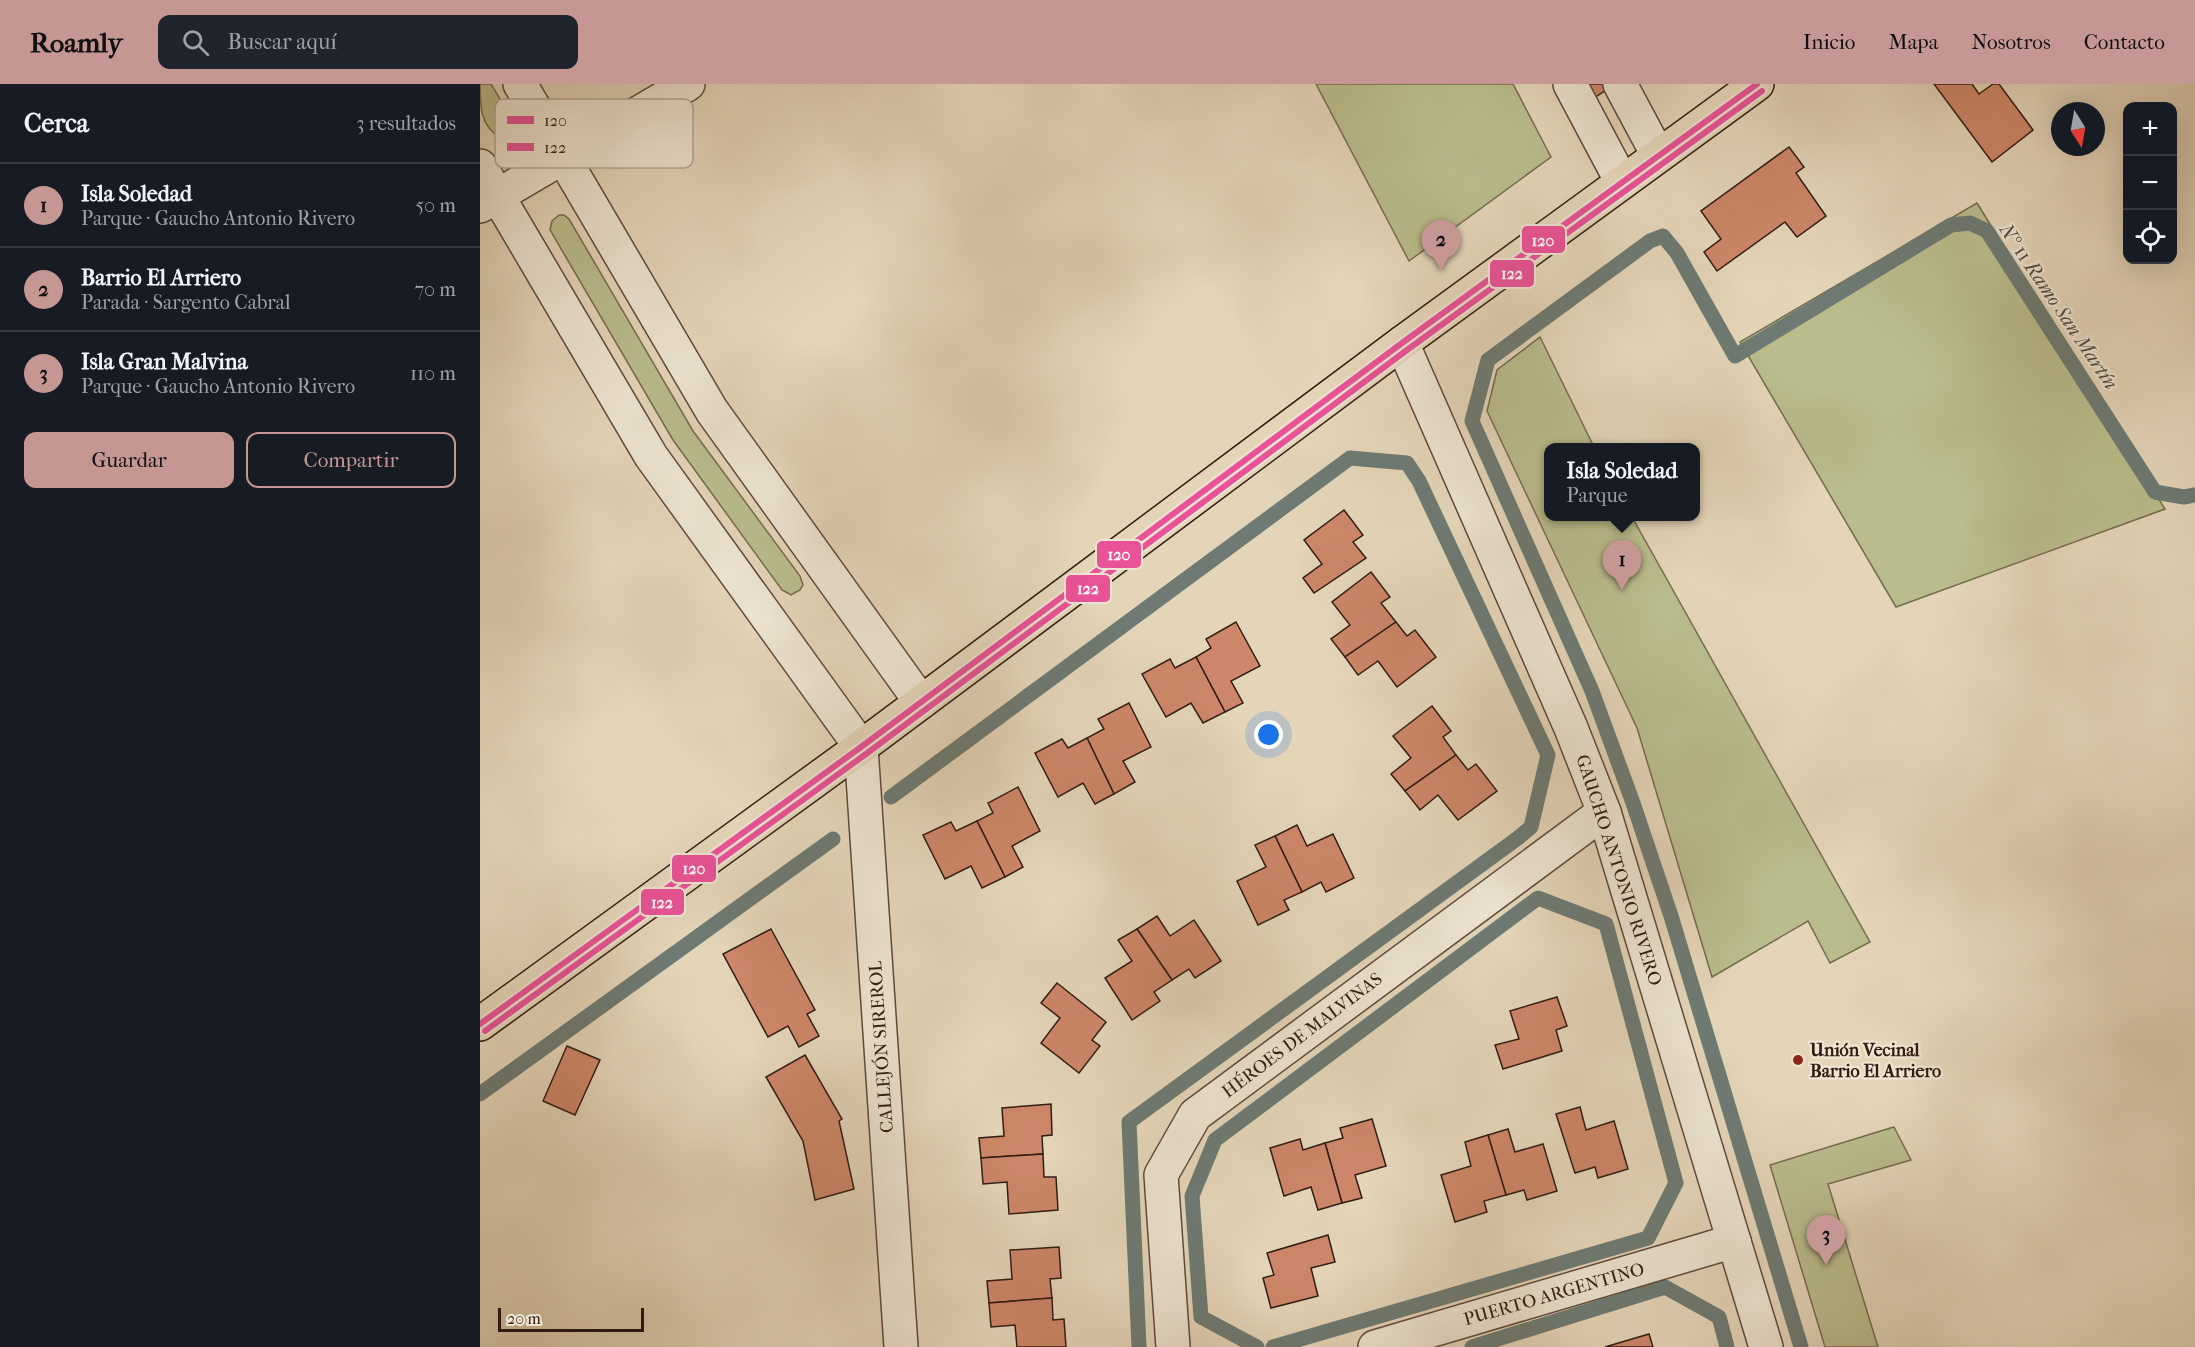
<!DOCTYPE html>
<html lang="es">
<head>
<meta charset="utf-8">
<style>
	body { margin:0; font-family:"IM FELL French Canon",serif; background:#20242c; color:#f1f3f6 }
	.controls { position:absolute; right:18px; top:18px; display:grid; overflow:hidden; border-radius:12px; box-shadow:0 6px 24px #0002 }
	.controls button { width:54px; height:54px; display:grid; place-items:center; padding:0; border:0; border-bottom:2px solid #363941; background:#171b24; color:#f1f3f6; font:30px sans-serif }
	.compass { position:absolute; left:1571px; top:18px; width:54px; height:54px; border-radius:50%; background:#171b24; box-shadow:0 6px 24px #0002; rotate:169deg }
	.scale { position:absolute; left:18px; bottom:15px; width:146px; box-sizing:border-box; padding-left:6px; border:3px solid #301c11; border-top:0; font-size:16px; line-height:21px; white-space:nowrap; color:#301c11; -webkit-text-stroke:4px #ede4d2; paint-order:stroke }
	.you { position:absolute; left:789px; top:651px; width:21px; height:21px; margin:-15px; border:4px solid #fff; border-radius:50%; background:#1a73e8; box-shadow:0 0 0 9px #1a73e833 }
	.badge { display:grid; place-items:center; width:39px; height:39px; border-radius:50%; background:#c59692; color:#111; font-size:20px; font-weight:700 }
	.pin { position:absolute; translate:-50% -50px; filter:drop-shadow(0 2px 3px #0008) }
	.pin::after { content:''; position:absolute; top:32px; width:21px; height:18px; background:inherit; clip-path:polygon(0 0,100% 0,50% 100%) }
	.popup { position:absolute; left:1064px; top:359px; width:156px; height:78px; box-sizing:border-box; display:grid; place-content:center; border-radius:12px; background:#171b24; filter:drop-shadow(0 2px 4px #0005); font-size:20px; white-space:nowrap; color:#9ea1a6 }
	.popup b { font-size:22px; color:#f1f3f6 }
	.popup::after { content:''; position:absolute; left:50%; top:100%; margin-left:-12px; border:12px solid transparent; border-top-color:#171b24 }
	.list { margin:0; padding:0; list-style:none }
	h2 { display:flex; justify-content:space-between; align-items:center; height:78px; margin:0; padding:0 24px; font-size:26px }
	h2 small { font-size:20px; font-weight:400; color:#9ea1a6 }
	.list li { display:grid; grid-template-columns:39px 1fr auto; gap:18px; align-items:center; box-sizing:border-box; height:84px; padding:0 24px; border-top:2px solid #363941 }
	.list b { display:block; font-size:22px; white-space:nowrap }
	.list p { margin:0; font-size:20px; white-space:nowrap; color:#9ea1a6 }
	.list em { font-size:20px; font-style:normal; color:#9ea1a6 }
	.actions { display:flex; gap:12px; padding:18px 24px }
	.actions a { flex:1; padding:14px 0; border:2px solid #c59692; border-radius:12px; text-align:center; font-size:21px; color:#c59692 }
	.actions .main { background:#c59692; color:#111 }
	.icon { flex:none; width:33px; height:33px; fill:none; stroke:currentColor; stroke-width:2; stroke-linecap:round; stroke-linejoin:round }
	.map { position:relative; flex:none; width:1715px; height:1263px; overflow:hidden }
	header { display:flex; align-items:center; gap:36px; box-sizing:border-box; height:84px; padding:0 30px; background:#c59692; color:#111 }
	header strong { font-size:28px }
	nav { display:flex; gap:33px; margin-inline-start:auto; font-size:21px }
	.search { width:420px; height:54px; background:#20242c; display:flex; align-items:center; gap:15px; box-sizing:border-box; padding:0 21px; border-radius:12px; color:#9ea1a6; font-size:22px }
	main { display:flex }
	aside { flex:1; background:#171b24 }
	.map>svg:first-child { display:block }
	.green { fill:#babc8b; stroke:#756c4e; stroke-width:1.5 }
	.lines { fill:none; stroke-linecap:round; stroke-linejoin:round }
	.stream { stroke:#6e7a73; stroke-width:15 }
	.building { fill:#cd8669; stroke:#301c11; stroke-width:1.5 }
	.minor-casing { stroke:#5d4a3b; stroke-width:36 }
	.major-casing { stroke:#301c11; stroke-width:36 }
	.minor { stroke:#ede4d2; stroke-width:33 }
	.major { stroke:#e4d5b9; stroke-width:33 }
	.bus-1-casing { stroke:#ede4d2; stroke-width:10 }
	.bus-2-casing { stroke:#ede4d2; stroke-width:10 }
	.bus-1 { stroke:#e95297; stroke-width:6 }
	.bus-2 { stroke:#e95297; stroke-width:6 }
	.poi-dot { fill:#8f2418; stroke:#ede4d2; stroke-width:2 }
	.labels { text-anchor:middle; stroke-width:4.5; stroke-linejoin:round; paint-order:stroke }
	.street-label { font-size:18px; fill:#301c11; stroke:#ede4d2 }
	.poi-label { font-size:18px; font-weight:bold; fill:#301c11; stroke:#ede4d2; text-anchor:start }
	.water-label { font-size:20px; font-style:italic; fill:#4f4b42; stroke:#ede4d2 }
	.key { fill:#ede4d2; stroke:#b4a898; stroke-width:1.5 }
	.key-label { font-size:16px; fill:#301c11 }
	.line-badge { stroke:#ede4d2; stroke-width:2 }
	.badge-label { font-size:16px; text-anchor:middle; font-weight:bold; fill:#fff }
</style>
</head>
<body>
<header>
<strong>Roamly</strong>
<div class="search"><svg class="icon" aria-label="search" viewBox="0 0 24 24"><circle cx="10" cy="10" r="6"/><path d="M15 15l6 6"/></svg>Buscar aquí</div>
<nav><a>Inicio</a><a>Mapa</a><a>Nosotros</a><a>Contacto</a></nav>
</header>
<main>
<aside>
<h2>Cerca<small>3 resultados</small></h2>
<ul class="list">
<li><span class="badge">1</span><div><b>Isla Soledad</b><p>Parque · Gaucho Antonio Rivero</p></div><em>50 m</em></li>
<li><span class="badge">2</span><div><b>Barrio El Arriero</b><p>Parada · Sargento Cabral</p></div><em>70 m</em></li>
<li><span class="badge">3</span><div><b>Isla Gran Malvina</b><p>Parque · Gaucho Antonio Rivero</p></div><em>110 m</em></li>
</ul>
<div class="actions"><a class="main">Guardar</a><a>Compartir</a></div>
</aside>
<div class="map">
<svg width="1715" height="1263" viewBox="0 0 1715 1263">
	<rect width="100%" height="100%" fill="#e4d5b9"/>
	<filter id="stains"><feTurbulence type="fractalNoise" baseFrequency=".00333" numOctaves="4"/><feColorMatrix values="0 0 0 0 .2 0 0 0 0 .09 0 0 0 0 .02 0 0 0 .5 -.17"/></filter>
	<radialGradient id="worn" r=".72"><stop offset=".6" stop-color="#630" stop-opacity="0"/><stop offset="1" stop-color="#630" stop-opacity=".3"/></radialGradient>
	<!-- green -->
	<g class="green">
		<path d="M0,0H11L33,37L32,47L21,54C0,43 0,21 0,0Z"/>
		<polygon points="836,0 1033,0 1071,73 929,177"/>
		<polygon points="1497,119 1685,425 1416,523 1260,258"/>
		<polygon points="79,131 84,131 89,135 213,347 320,492 323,501 320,506 311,511 302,506 193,356 70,146 72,137"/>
		<polygon points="1060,253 1114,363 1068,364 1068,432 1152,433 1390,858 1350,879 1328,837 1232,893 1157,644 1007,327 1017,286"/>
		<polygon points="1414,1043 1431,1076 1348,1100 1398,1263 1345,1263 1290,1081"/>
	</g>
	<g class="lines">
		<!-- stream -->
		<g class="stream">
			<polyline points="411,713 870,374 927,379 939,397 1068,671 1051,743 1038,754 649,1038 659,1263"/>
			<polyline points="0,1010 353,755"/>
			<polyline points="777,1263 721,1233 712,1112 735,1056 1058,814 1126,840 1196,1099 1168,1154 793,1263"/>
			<polyline points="992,1263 1185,1203 1239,1233 1247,1263"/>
			<polyline points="1321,1263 1191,832 1153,719 1112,607 992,337 1008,276 1170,157 1183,152 1197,169 1255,272 1471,141 1490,139 1507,147 1675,408 1704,413 1715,411"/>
		</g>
	</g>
	<!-- building -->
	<g class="building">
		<polygon points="1096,0 1126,0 1129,4 1108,18"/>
		<polygon points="1454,0 1492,0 1499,10 1513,0 1519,0 1553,46 1512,78"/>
		<polygon points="1309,63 1324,83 1316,89 1346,132 1317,153 1305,138 1237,187 1224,168 1241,155 1221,127"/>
		<polygon points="864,426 883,451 873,458 886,474 834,509 823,494 842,480 824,456"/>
		<polygon points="891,488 910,513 901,519 916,538 865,573 851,555 870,541 852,518"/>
		<polygon points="756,538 780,582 751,597 763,619 745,628 716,573 731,564 726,555"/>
		<polygon points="916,538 927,552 935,546 956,573 917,603 898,577 878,591 865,573"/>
		<polygon points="716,573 745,628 723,639 711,619 686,633 662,590 690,575 695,584"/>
		<polygon points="649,619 671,663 643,677 655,698 634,710 607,654 624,645 618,635"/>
		<polygon points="952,622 971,647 963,653 976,671 925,707 911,690 931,674 913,652"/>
		<polygon points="607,654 634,710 615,720 603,699 578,713 555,669 582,655 588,664"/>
		<polygon points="976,671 988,686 996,680 1017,707 978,736 958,711 940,726 925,707"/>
		<polygon points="538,703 560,747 532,762 543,783 525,793 497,737 513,729 508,719"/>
		<polygon points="497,737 525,793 502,804 491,782 465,795 443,751 471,738 476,747"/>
		<polygon points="817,741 827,762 853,750 874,794 846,808 841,798 822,808 795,752"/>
		<polygon points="795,752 822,808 804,816 809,826 778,841 757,797 786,783 775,761"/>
		<polygon points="677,832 690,852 714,836 741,877 715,894 709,885 692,896 657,845"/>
		<polygon points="291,845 335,926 327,930 339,952 319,963 308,942 288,953 243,870"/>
		<polygon points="657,845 692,896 674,908 680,917 652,936 625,894 652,877 638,856"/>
		<polygon points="577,899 626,938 612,956 620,962 599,989 561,959 580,934 561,919"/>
		<polygon points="1077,913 1087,942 1076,946 1082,967 1023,985 1015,961 1039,955 1030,927"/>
		<polygon points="87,962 120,976 95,1031 63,1017"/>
		<polygon points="325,971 362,1035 359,1037 374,1105 335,1116 323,1057 286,993"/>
		<polygon points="571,1020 572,1051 562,1052 563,1070 501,1074 499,1054 524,1052 522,1024"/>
		<polygon points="1100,1023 1106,1046 1134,1037 1148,1085 1118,1094 1115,1083 1095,1089 1076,1030"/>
		<polygon points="892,1035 906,1082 875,1091 882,1114 862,1119 845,1059 863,1054 860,1044"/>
		<polygon points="1028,1045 1035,1068 1063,1060 1077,1107 1047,1116 1044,1106 1026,1111 1008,1051"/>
		<polygon points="1008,1051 1026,1111 1004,1117 1007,1128 975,1138 961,1091 991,1082 985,1058"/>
		<polygon points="820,1055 823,1066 845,1059 862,1119 838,1126 831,1103 804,1112 790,1064"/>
		<polygon points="563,1070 564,1093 576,1093 578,1126 529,1130 527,1098 503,1100 501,1074"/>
		<polygon points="848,1151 855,1178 831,1184 838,1212 791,1224 783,1194 794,1191 787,1169"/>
		<polygon points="579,1163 581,1194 570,1195 572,1214 509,1219 507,1197 532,1195 530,1166"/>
		<polygon points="572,1214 573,1236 584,1235 586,1263 537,1263 535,1241 511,1243 509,1219"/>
		<polygon points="1169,1250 1173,1263 1125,1263"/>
	</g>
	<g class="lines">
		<defs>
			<g id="minor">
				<polyline points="40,0 232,327 441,618"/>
				<polyline points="1090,0 1142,98"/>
				<polyline points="1140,0 1178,71"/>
				<polyline points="0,82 171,372 381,663 421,1263"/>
				<polyline points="0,122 208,0"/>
				<polyline points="922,259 1091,644 1124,728 1286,1263"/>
				<polyline points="693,1263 681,1091 715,1031 1124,728"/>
				<polyline points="895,1263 1254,1157"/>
			</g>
			<polyline id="major" points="0,940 381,663 922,259 1277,0"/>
		</defs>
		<!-- minor casing -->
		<use href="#minor" class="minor-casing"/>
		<!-- major casing -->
		<use href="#major" class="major-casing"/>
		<!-- minor -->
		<use href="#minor" class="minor"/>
		<!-- major -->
		<use href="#major" class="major"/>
		<defs>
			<polyline id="bus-1" points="0,940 381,663 922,259 1277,0"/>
			<polyline id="bus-2" points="5,947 386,670 927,266 1282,7"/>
		</defs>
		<!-- bus-1 casing -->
		<use href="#bus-1" class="bus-1-casing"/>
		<!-- bus-2 casing -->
		<use href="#bus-2" class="bus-2-casing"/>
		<!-- bus-1 -->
		<use href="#bus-1" class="bus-1"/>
		<!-- bus-2 -->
		<use href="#bus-2" class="bus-2"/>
	</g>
	<!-- markers -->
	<circle class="poi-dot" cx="1318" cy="976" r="6"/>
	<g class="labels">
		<!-- street labels -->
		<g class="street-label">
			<text transform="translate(1139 786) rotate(72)" y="6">GAUCHO ANTONIO RIVERO</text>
			<text transform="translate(822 951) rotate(-37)" y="6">HÉROES DE MALVINAS</text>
			<text transform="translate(401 963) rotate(-94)" y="6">CALLEJÓN SIREROL</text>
			<text transform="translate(1074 1210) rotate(-16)" y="6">PUERTO ARGENTINO</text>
		</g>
		<!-- poi labels -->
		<g class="poi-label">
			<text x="1330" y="972">Unión Vecinal<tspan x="1330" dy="21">Barrio El Arriero</tspan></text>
		</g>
		<!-- water labels -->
		<g class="water-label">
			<text transform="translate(1579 222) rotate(56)" y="7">Nº 11 Ramo San Martín</text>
		</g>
	</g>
	<!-- legend -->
	<rect x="15" y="15" width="198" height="69" rx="9" class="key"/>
	<rect x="27" y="32" width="27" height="8" fill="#e95297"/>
	<rect x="27" y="59" width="27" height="8" fill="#e95297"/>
	<g class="key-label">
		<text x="64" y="42">120</text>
		<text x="64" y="69">122</text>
	</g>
	<g class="line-badge">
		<rect x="1041" y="141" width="45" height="29" rx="6" fill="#e95297"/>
		<rect x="1009" y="175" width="46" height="29" rx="6" fill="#e95297"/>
		<rect x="616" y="456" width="46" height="29" rx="6" fill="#e95297"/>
		<rect x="585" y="490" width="46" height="29" rx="6" fill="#e95297"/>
		<rect x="191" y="770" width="46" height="29" rx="6" fill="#e95297"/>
		<rect x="160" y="804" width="45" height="28" rx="6" fill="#e95297"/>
	</g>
	<g class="badge-label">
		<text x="1063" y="162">120</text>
		<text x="1032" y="195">122</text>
		<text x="639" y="476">120</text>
		<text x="608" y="510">122</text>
		<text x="214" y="790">120</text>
		<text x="182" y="824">122</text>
	</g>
	<rect width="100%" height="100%" filter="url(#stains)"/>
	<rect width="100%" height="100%" fill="url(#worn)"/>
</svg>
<div class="controls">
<button>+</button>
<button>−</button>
<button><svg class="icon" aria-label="locate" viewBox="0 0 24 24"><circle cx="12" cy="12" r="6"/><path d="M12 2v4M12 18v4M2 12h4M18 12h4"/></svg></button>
</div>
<svg class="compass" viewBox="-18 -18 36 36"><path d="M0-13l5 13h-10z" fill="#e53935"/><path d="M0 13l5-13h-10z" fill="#9ea1a6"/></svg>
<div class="scale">20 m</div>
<div class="you"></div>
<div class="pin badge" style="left:1142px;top:506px">1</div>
<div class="popup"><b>Isla Soledad</b>Parque</div>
<div class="pin badge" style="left:961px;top:186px">2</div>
<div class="pin badge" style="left:1346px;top:1181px">3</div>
</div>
</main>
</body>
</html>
